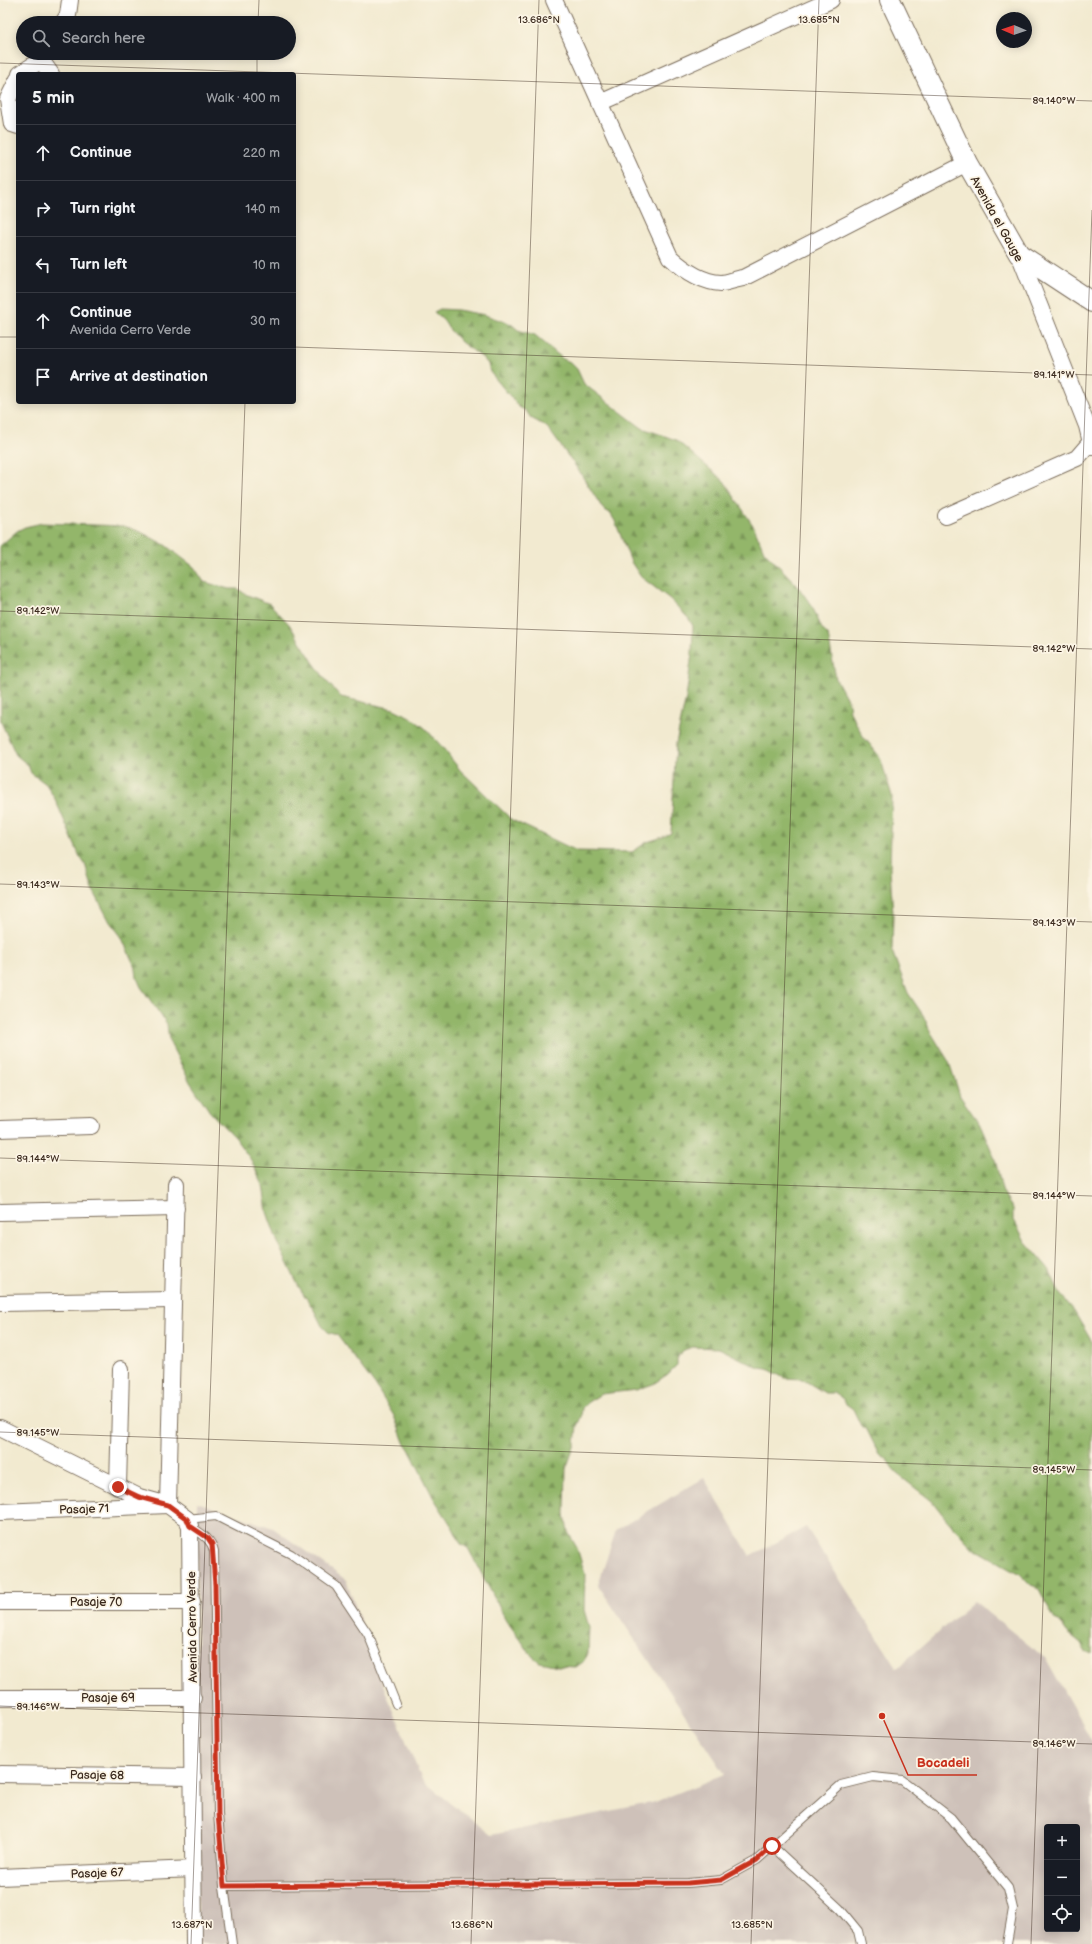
<!DOCTYPE html>
<html lang="en">
<head>
<meta charset="utf-8">
<style>
	body { margin:0; font-family:"Balsamiq Sans",sans-serif; background:#242831; color:#f1f3f6 }
	.controls { position:absolute; right:12px; bottom:12px; display:grid; overflow:hidden; border-radius:4px; box-shadow:0 2px 10px #0003 }
	.controls button { width:36px; height:36px; display:grid; place-items:center; padding:0; border:0; border-bottom:1px solid #363941; background:#171b24; color:#f1f3f6; font:20px sans-serif }
	.compass { position:absolute; left:996px; top:12px; width:36px; height:36px; border-radius:50%; background:#171b24; box-shadow:0 2px 10px #0003; rotate:272deg }
	.stop { position:absolute; width:12px; height:12px; margin:-9px; border:3px solid #c8321e; border-radius:50%; background:#fff }
	.stop.end { background:#c8321e; border-color:#fff; box-shadow:0 1px 4px #0008 }
	.list { margin:0; padding:0; list-style:none }
	h2 { display:flex; justify-content:space-between; align-items:center; height:52px; margin:0; padding:0 16px; font-size:17px }
	h2 small { font-size:13px; font-weight:400; color:#9ea1a6 }
	.list li { display:grid; grid-template-columns:26px 1fr auto; gap:12px; align-items:center; box-sizing:border-box; height:56px; padding:0 16px; border-top:1px solid #363941 }
	.list b { display:block; font-size:15px; white-space:nowrap }
	.list p { margin:0; font-size:13px; white-space:nowrap; color:#9ea1a6 }
	.list em { font-size:13px; font-style:normal; color:#9ea1a6 }
	.icon { flex:none; width:22px; height:22px; fill:none; stroke:currentColor; stroke-width:2; stroke-linecap:round; stroke-linejoin:round }
	.map { position:relative; flex:none; width:1092px; height:1944px; overflow:hidden }
	.search { position:absolute; background:#171b24; box-shadow:0 2px 10px #0003; left:16px; top:16px; width:280px; height:44px; display:flex; align-items:center; gap:10px; box-sizing:border-box; padding:0 14px; border-radius:22px; color:#9ea1a6; font-size:15px }
	.panel { position:absolute; background:#171b24; box-shadow:0 2px 10px #0003; left:16px; top:72px; width:280px; height:332px; border-radius:4px }
	.map>svg:first-child { display:block }
	.industrial { fill:#cec1b9; fill-rule:evenodd }
	.forest { fill:url(#forest-firs); stroke:#677044 }
	.lines { fill:none; stroke-linecap:round; stroke-linejoin:round }
	.service-casing { stroke:#7b6d5c; stroke-width:10 }
	.minor-casing { stroke:#7b6d5c; stroke-width:18 }
	.tertiary-casing { stroke:#7b6d5c; stroke-width:22 }
	.service { stroke:#fff; stroke-width:8 }
	.minor { stroke:#fff; stroke-width:16 }
	.tertiary { stroke:#fff; stroke-width:20 }
	.route { stroke:#c8321e; stroke-width:5 }
	.ticks { fill:none; stroke:#3b2a1e; stroke-width:1; stroke-opacity:0.45 }
	.labels { text-anchor:middle; stroke-width:3.5; stroke-linejoin:round; paint-order:stroke }
	.street-label { font-size:12px; fill:#3b2a1e; stroke:#fcf5e5 }
	.ticks-label { font-size:10px; text-anchor:middle; fill:#3b2a1e; stroke:#fcf5e5; stroke-width:3.5; stroke-linejoin:round; paint-order:stroke }
	.leader { fill:none; stroke:#c8321e; stroke-width:1.5 }
	.callout-dot { fill:#c8321e; stroke:#fcf5e5; stroke-width:1.5 }
	.callout-label { font-size:13px; text-anchor:middle; font-weight:bold; fill:#c8321e; stroke:#fcf5e5; stroke-width:3.5; stroke-linejoin:round; paint-order:stroke }
</style>
</head>
<body>
<div class="map">
<svg width="1092" height="1944" viewBox="0 0 1092 1944">
	<defs>
		<pattern id="forest-firs" width="22" height="20" patternUnits="userSpaceOnUse"><rect width="22" height="20" fill="#93b66a"/><path d="M5 1l3.5 6h-7zM16 11l3.5 6h-7z" fill="#799457"/></pattern>
	</defs>
	<rect width="100%" height="100%" fill="#fcf5e5"/>
	<filter id="ink" filterUnits="userSpaceOnUse"><feTurbulence type="fractalNoise" baseFrequency=".025" numOctaves="2"/><feDisplacementMap in="SourceGraphic" scale="8" xChannelSelector="R" yChannelSelector="G"/><feConvolveMatrix kernelMatrix="1 2 1 2 8 2 1 2 1" color-interpolation-filters="sRGB"/></filter>
	<filter id="wash" filterUnits="userSpaceOnUse"><feTurbulence type="fractalNoise" baseFrequency=".012" numOctaves="4" result="noise"/><feDisplacementMap in="SourceGraphic" scale="16" xChannelSelector="R" yChannelSelector="G"/><feGaussianBlur stdDeviation="0.9" result="paint"/><feColorMatrix in="noise" values="0 0 0 0 0 0 0 0 0 0 0 0 0 0 0 0 0 1.4 0 .05"/><feComposite in="paint" operator="in"/></filter>
	<g filter="url(#wash)">
		<rect width="100%" height="100%" fill="#f2ead0"/>
		<!-- industrial -->
		<path class="industrial" d="M704,1478L750,1556L806,1527L897,1668L974,1601L1045,1658L1092,1741V1944H197V1502L273,1528L346,1580L385,1690L422,1780L491,1835L655,1802L725,1774L598,1585L616,1530ZM1047,1827H1077V1929H1047Z"/>
		<!-- forest -->
		<polygon class="forest" points="440,309 458,310 485,315 511,324 518,330 535,335 563,359 570,362 577,369 584,384 642,428 676,440 724,481 754,527 764,551 796,584 812,606 822,629 828,635 836,679 849,703 850,712 863,736 880,757 892,796 890,869 893,914 892,951 908,993 923,1015 930,1031 949,1062 960,1096 981,1126 995,1159 1003,1194 1013,1209 1013,1218 1025,1241 1049,1269 1060,1294 1072,1308 1092,1342 1092,1654 1085,1651 1081,1643 1067,1632 1062,1625 1055,1620 1039,1589 1031,1586 1018,1573 972,1547 947,1520 932,1501 896,1473 886,1458 879,1454 867,1430 861,1426 853,1409 846,1404 842,1398 834,1393 825,1393 802,1379 784,1378 768,1369 759,1368 719,1348 692,1347 684,1350 677,1356 677,1365 668,1374 653,1384 636,1390 601,1394 588,1402 582,1408 581,1417 577,1426 575,1444 566,1469 565,1514 568,1532 577,1548 585,1574 584,1610 589,1627 588,1654 583,1662 576,1667 558,1666 540,1662 533,1657 506,1620 468,1548 461,1544 453,1528 433,1497 409,1449 404,1442 394,1416 375,1385 337,1335 328,1332 322,1326 314,1310 299,1287 279,1246 267,1212 263,1185 251,1160 235,1138 210,1112 190,1082 169,1041 167,1024 141,987 137,978 136,969 121,936 110,922 93,890 85,864 80,857 55,799 46,784 31,773 28,765 16,755 1,722 0,546 17,531 25,527 42,523 124,526 141,532 165,545 194,567 204,582 229,589 238,589 245,594 270,604 289,624 313,662 329,684 341,697 394,709 410,717 425,728 443,748 460,770 512,820 577,851 632,852 647,842 663,837 671,833 676,743 686,698 692,653 693,626 689,619 670,599 641,577 631,562 615,521 610,513 603,509 579,471 547,427 531,418 526,411 519,407 490,372 488,364 483,358 461,342 449,329 444,321 434,312"/>
	</g>
	<g filter="url(#ink)">
		<g class="lines">
			<defs>
				<g id="service">
					<polyline points="187,1519 216,1516 291,1554 336,1586 368,1634 396,1704"/>
					<path d="M190,1526C200,1533 211,1538 214,1551L218,1814L224,1886L232,1944"/>
					<polyline points="772,1846 840,1909 858,1931 861,1944"/>
					<polyline points="224,1886 688,1883 721,1880 757,1860 841,1785 873,1777 902,1780 951,1818 1008,1888 1013,1909 1007,1944"/>
				</g>
				<g id="minor">
					<path d="M554,0L670,257C684,270 701,282 721,283C727,283 736,279 743,278L967,163"/>
					<polyline points="63,23 68,15 70,0"/>
					<polyline points="41,60 51,74"/>
					<polyline points="20,74 41,60 45,53"/>
					<polyline points="18,79 8,99 12,124 18,126"/>
					<polyline points="600,103 831,0"/>
					<polyline points="1019,254 1087,426 1092,447"/>
					<polyline points="946,516 1077,458 1090,443"/>
					<polyline points="0,1129 91,1126"/>
					<polyline points="0,1212 176,1208"/>
					<polyline points="0,1303 172,1300"/>
					<polyline points="0,1428 139,1497 168,1505 187,1519 190,1526 194,1944"/>
					<polyline points="118,1487 121,1369"/>
					<polyline points="0,1512 168,1505 176,1184"/>
					<polyline points="0,1602 192,1602"/>
					<polyline points="0,1698 193,1698"/>
					<polyline points="0,1774 193,1777"/>
					<polyline points="0,1877 194,1869"/>
				</g>
				<polyline id="tertiary" points="890,0 967,163 1019,254 1092,302"/>
			</defs>
			<!-- service casing -->
			<use href="#service" class="service-casing"/>
			<!-- minor casing -->
			<use href="#minor" class="minor-casing"/>
			<!-- tertiary casing -->
			<use href="#tertiary" class="tertiary-casing"/>
			<!-- service -->
			<use href="#service" class="service"/>
			<!-- minor -->
			<use href="#minor" class="minor"/>
			<!-- tertiary -->
			<use href="#tertiary" class="tertiary"/>
		</g>
	</g>
	<g class="lines" filter="url(#ink)">
		<!-- route -->
		<polyline class="route" points="118,1487 139,1497 168,1505 187,1519 190,1526 208,1538 212,1544 215,1585 218,1814 224,1886 688,1883 721,1880 757,1860 772,1846"/>
	</g>
	<!-- ticks -->
	<path class="ticks" d="M258,23L259,0M0,63L1092,101M257,74V53M0,337H18M294,347L1092,375M0,611L1092,649M0,884L1092,922M0,1158L1092,1196M0,1432L1092,1470M0,1706L1092,1744M191,1944L245,402M471,1944L539,0M751,1944L819,0M1031,1944L1092,210"/>
	<g class="labels">
		<!-- street labels -->
		<g class="street-label">
			<text transform="translate(997 219) rotate(61)" y="4">Avenida el Gauge</text>
			<text transform="translate(84 1509) rotate(-2)" y="4">Pasaje 71</text>
			<text x="96" y="1606">Pasaje 70</text>
			<text transform="translate(192 1627) rotate(-91)" y="4">Avenida Cerro Verde</text>
			<text x="108" y="1702">Pasaje 69</text>
			<text transform="translate(97 1775) rotate(1)" y="4">Pasaje 68</text>
			<text transform="translate(97 1873) rotate(-2)" y="4">Pasaje 67</text>
		</g>
	</g>
	<g class="ticks-label">
		<text x="539" y="23">13.686°N</text>
		<text x="819" y="23">13.685°N</text>
		<text x="1054" y="104">89.140°W</text>
		<text x="1054" y="378">89.141°W</text>
		<text x="38" y="614">89.142°W</text>
		<text x="1054" y="652">89.142°W</text>
		<text x="38" y="888">89.143°W</text>
		<text x="1054" y="926">89.143°W</text>
		<text x="38" y="1162">89.144°W</text>
		<text x="1054" y="1199">89.144°W</text>
		<text x="38" y="1436">89.145°W</text>
		<text x="1054" y="1473">89.145°W</text>
		<text x="38" y="1710">89.146°W</text>
		<text x="1054" y="1747">89.146°W</text>
		<text x="192" y="1928">13.687°N</text>
		<text x="472" y="1928">13.686°N</text>
		<text x="752" y="1928">13.685°N</text>
	</g>
	<!-- callouts -->
	<path class="leader" d="M882 1716L908 1775H977"/>
	<circle class="callout-dot" cx="882" cy="1716" r="4"/>
	<g class="callout-label">
		<text x="943" y="1767">Bocadeli</text>
	</g>
</svg>
<div class="controls">
<button>+</button>
<button>−</button>
<button><svg class="icon" aria-label="locate" viewBox="0 0 24 24"><circle cx="12" cy="12" r="6"/><path d="M12 2v4M12 18v4M2 12h4M18 12h4"/></svg></button>
</div>
<svg class="compass" viewBox="-18 -18 36 36"><path d="M0-13l5 13h-10z" fill="#e53935"/><path d="M0 13l5-13h-10z" fill="#9ea1a6"/></svg>
<div class="stop" style="left:772px;top:1846px"></div>
<div class="stop end" style="left:118px;top:1487px"></div>
<div class="search"><svg class="icon" aria-label="search" viewBox="0 0 24 24"><circle cx="10" cy="10" r="6"/><path d="M15 15l6 6"/></svg>Search here</div>
<section class="panel">
<h2>5 min<small>Walk · 400 m</small></h2>
<ul class="list">
<li><svg class="icon" aria-label="ahead" viewBox="0 0 24 24"><path d="M12 20V5M6 11l6-6 6 6"/></svg><div><b>Continue</b></div><em>220 m</em></li>
<li><svg class="icon" aria-label="right" viewBox="0 0 24 24"><path d="M7 20v-9h11M14 6l5 5-5 5"/></svg><div><b>Turn right</b></div><em>140 m</em></li>
<li><svg class="icon" aria-label="left" viewBox="0 0 24 24"><path d="M17 20v-9H6M10 6l-5 5 5 5"/></svg><div><b>Turn left</b></div><em>10 m</em></li>
<li><svg class="icon" aria-label="ahead" viewBox="0 0 24 24"><path d="M12 20V5M6 11l6-6 6 6"/></svg><div><b>Continue</b><p>Avenida Cerro Verde</p></div><em>30 m</em></li>
<li><svg class="icon" aria-label="arrive" viewBox="0 0 24 24"><path d="M6 21V4h12l-3 4 3 4H6"/></svg><div><b>Arrive at destination</b></div></li>
</ul>
</section>
</div>
</body>
</html>
